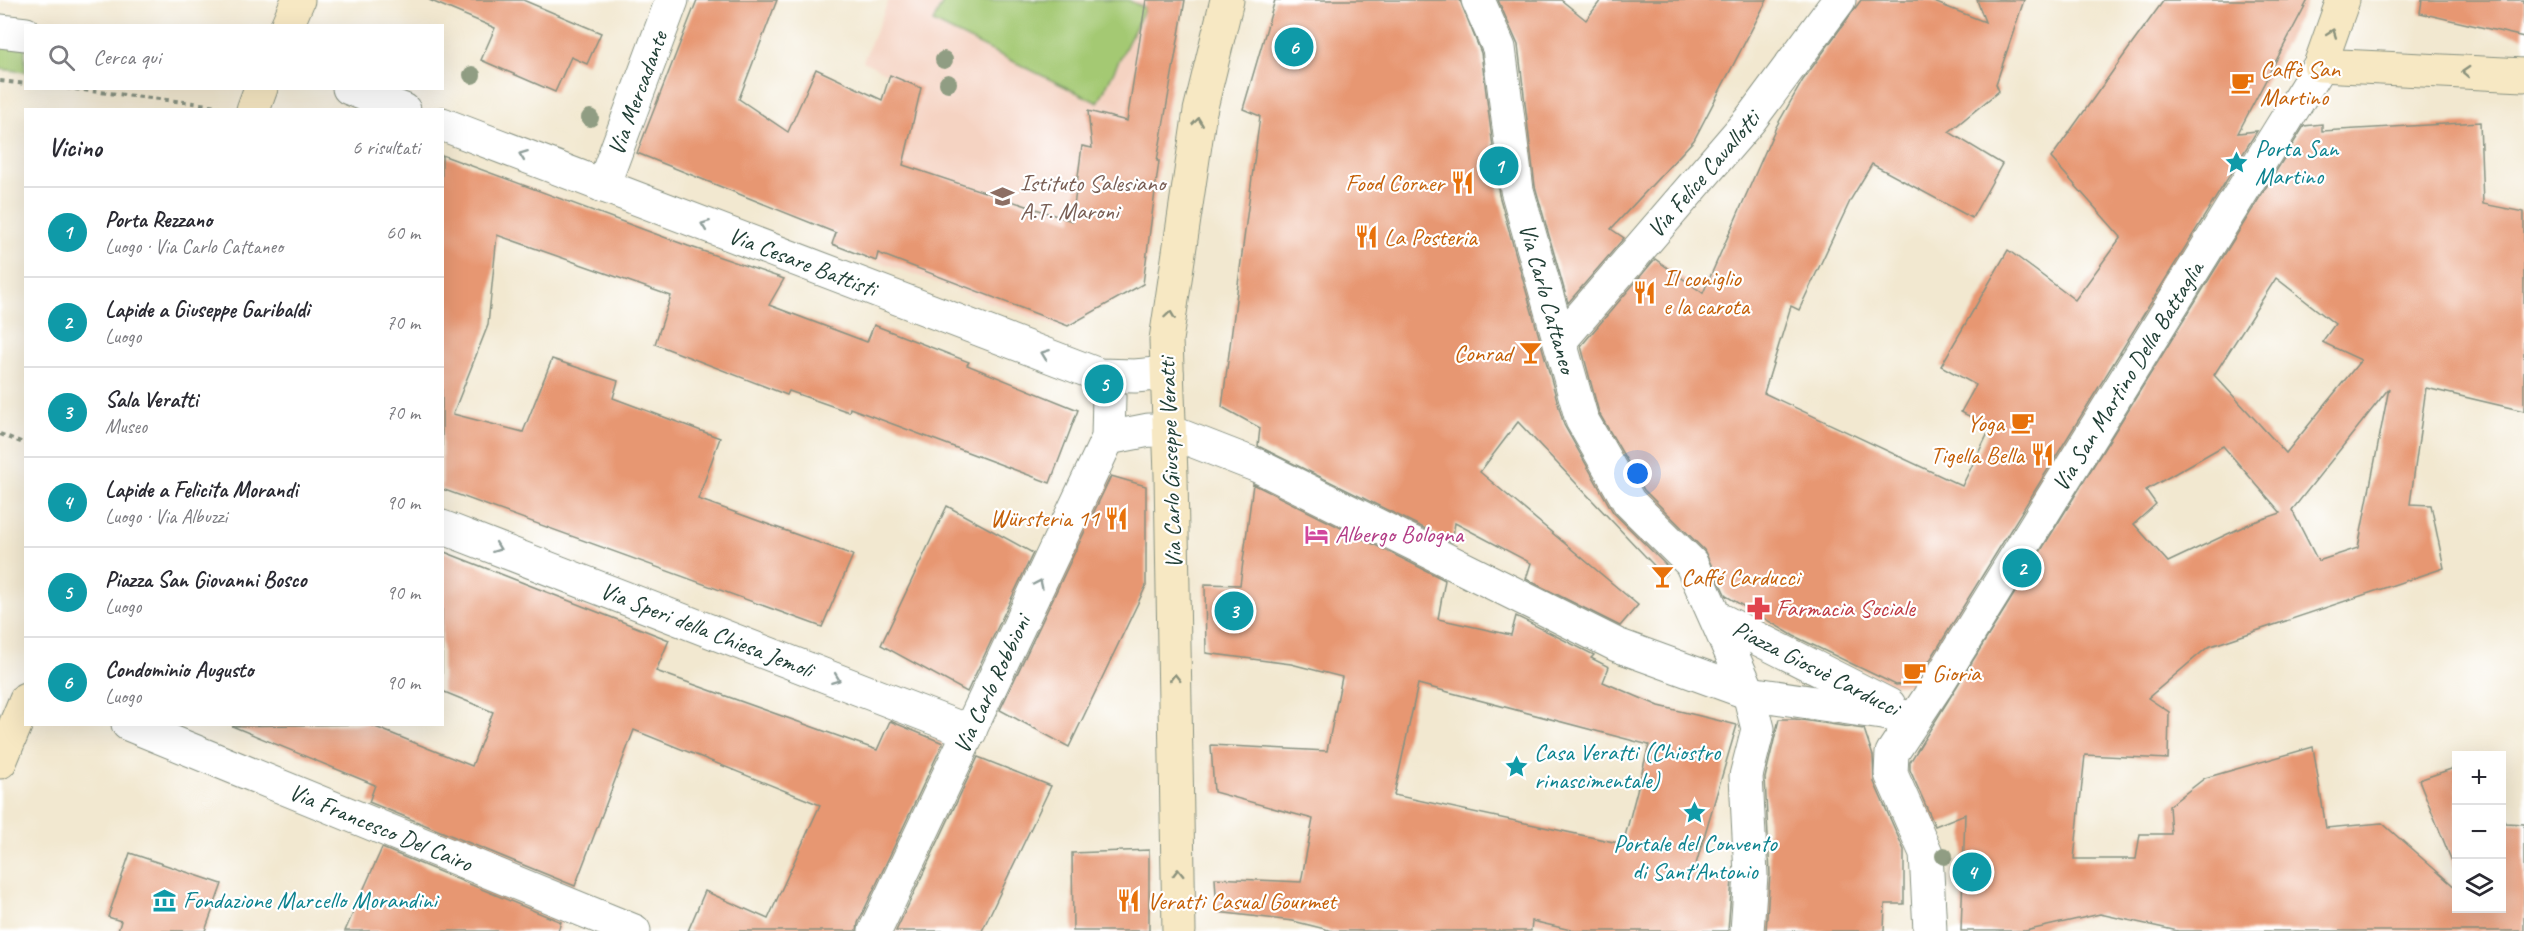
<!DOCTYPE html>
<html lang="it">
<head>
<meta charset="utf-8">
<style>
	body { margin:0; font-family:Caveat,sans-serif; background:#f2f2f3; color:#2b2b33 }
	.controls { position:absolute; right:18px; bottom:18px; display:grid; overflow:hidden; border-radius:0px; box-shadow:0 6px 24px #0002 }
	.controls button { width:54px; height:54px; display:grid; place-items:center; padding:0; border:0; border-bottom:2px solid #e1e1e2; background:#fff; color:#2b2b33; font:30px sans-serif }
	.you { position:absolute; left:1638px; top:474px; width:21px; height:21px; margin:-15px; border:4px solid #fff; border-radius:50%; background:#1a73e8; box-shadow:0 0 0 9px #1a73e833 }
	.badge { display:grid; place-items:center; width:39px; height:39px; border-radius:50%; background:#0f766e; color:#fff; font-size:20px; font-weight:700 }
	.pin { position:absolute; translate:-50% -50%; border:3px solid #fff; box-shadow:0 2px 6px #0006 }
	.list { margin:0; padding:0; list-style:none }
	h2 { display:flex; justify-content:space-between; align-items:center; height:78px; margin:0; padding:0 24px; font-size:26px }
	h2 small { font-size:20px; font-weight:400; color:#7c7c81 }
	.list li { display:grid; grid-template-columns:39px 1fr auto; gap:18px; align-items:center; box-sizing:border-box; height:90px; padding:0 24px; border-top:2px solid #e1e1e2 }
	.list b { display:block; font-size:22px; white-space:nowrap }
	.list p { margin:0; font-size:20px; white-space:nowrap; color:#7c7c81 }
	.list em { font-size:20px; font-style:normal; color:#7c7c81 }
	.icon { flex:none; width:33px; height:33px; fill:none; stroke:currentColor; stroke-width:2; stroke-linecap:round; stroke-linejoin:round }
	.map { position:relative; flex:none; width:2524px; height:931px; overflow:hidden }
	.search { position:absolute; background:#fff; box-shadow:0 6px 24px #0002; left:24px; top:24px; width:420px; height:66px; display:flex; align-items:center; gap:15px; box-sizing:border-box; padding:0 21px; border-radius:0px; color:#7c7c81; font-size:22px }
	.panel { position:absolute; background:#fff; box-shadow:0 6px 24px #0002; left:24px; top:108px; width:420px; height:618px; border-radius:0px }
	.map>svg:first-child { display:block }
	.built { fill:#f5d3c2 }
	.green { fill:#a4c973; stroke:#628354; stroke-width:1.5 }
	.building { fill:#e79772; fill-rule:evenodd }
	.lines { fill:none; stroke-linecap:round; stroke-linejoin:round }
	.street-casing { stroke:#889282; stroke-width:35 }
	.secondary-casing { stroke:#889282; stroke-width:35 }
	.path { stroke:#889282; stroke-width:4; stroke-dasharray:4.5 4.5; stroke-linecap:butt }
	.street { stroke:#fff; stroke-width:33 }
	.secondary { stroke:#f7e8c3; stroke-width:33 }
	.tree { fill:#909d83 }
	.oneway { stroke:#8b927c }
	.oneway2 { stroke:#8f9e9a }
	.labels { text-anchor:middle; stroke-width:4.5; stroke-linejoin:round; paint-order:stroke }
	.food-label { font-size:24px; fill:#c56008; stroke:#fff; text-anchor:start }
	.street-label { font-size:24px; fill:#1f3d34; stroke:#fff }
	.culture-label { font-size:24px; fill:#0d838f; stroke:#fff; text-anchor:start }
	.education-label { font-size:24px; fill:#785e54; stroke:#fff; text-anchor:start }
	.hotel-label { font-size:24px; fill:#b23c85; stroke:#fff; text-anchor:start }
	.health-label { font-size:24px; fill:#be3a42; stroke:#fff; text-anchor:start }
</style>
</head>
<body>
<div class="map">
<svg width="2524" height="931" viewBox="0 0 2524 931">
	<rect width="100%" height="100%" fill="#fff"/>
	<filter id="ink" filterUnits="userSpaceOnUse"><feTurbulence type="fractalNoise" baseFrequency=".0167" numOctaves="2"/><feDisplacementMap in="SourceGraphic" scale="12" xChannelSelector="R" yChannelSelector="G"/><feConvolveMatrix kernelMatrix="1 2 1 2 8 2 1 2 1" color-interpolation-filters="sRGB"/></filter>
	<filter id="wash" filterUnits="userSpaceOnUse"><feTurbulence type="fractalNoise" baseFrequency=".008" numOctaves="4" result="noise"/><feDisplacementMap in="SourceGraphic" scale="24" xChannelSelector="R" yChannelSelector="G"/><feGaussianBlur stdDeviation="1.35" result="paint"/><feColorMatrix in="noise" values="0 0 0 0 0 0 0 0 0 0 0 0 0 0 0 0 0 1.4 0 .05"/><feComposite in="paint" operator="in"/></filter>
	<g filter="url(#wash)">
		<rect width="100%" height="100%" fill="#f2e8d0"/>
		<!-- built -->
		<polygon class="built" points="889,0 1187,0 1182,16 1143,284 1063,329 832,244 890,75 863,61"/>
		<!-- green -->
		<g class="green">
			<polygon points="944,0 1128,0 1145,8 1098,103 933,22"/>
			<polygon points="0,41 25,44 25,72 0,69"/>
		</g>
		<g id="blocks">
			<!-- building -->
			<g class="building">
				<polygon points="429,0 523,0 601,33 587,64 571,57 555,92 481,60 495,28"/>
				<polygon points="697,0 777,0 739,99 788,132 816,69 882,100 890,75 921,88 903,165 1072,221 1082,146 1092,148 1088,111 1127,121 1146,0 1185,0 1157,161 1159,161 1143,284 1068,326 878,253 876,261 832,244 836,233 637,153"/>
				<polygon points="1275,0 1460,0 1481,53 1499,195 1564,425 1613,512 1670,569 1664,576 1518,422 1480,472 1638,605 1620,626 1526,579 1531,563 1455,523 1452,542 1258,446 1260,428 1222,407 1260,116 1243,109"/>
				<polygon points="1498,0 1561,0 1586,20 1601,0 1767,0 1694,140 1611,229 1624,238 1568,303 1535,186 1518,45"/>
				<polygon points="1861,0 1929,0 1985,22 1977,0 2024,0 1996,84 1999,91 1949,132 2002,164 1972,218 1872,164 1851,199 1799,310 1791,306 1764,393 1962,486 1991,427 1961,412 1976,385 1941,366 2008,250 2075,300 2121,237 2051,158 2132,44 2164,0 2308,0 2238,133 2257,131 1919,678 1916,683 1896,685 1794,636 1726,596 1704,550 1644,490 1599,413 1581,346 1655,259 1703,293 1776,127 1803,80"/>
				<polygon points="2422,0 2524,0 2524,37 2420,13"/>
				<path d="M2480,122L2483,204L2524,212V411L2426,388L2410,504L2431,505L2444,568L2208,647L2148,698L2169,712L2168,759L2085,755L2074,859H2136L2140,834H2171L2169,806L2205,778L2313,747L2326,828L2382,823L2457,889V909H2502V815L2505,823L2524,824V931H2178L2100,914L2025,931H1961L1965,814L1935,826L1910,770V762L2304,126L2322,124V131ZM2276,278L2335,324L2322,342L2361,360L2286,453L2214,375ZM2389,388L2358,548L2318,561L2292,510ZM2223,446L2281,513L2251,523L2168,562L2134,524L2156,504L2146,490Z"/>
				<polygon points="442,155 688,246 784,279 769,305 867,342 874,325 969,362 967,365 1078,410 1050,483 850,408 849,412 789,391 787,395 655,344 671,296 497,235 488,325 453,414 523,432 552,359 618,381 613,398 720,438 698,499 853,555 822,627 442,489"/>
				<polygon points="1111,476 1146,486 1146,586 1069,747 1000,710"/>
				<path d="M1253,484L1445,580L1438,619L1511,635L1516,616L1594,655L1591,658L1609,667L1603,682L1659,706L1737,725L1694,871L1732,879L1728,931H1575L1532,921L1531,931H1333L1293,921L1217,912L1215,878L1301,882L1313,819L1214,792L1211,745L1327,751L1342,677L1291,664L1206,653L1205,584L1240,585ZM1418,684L1649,745L1623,844L1394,795Z"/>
				<polygon points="947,506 1033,553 967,692 881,645"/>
				<polygon points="442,551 669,640 656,671 877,750 890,721 943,743 858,923 857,931 688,931 705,891 768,919 820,805 634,730 575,886 369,802 375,785 232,726 368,724 472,766 493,712 442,691"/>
				<polygon points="1779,719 1795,719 1864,729 1873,756 1874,782 1904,850 1904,904 1885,904 1884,931 1766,931 1770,874 1765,778"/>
				<polygon points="978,757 1051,786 982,931 896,931"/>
				<polygon points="2457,767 2457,874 2419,780"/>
				<polygon points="382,848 561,922 558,931 345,931"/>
				<polygon points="1149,850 1149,931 1073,931 1072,853"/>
				<polygon points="130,853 222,884 205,931 118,931 121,921 108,917"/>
			</g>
		</g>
	</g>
	<g filter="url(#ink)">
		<use href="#blocks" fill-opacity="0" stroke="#889282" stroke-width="1.5"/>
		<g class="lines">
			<defs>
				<g id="street">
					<path id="s1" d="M1478,0L1499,48L1517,190L1582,420L1629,502L1691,563L1749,693L1758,729L1746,776L1751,875L1747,931"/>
					<polyline points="0,31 26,34"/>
					<polyline points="349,88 404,110"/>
					<path id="s2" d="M442,124L1099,375L1135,376L1167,373"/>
					<path id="s3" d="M603,186L672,0"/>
					<path id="s4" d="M1560,341L1750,120L1839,0"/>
					<polyline points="1108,438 1149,430 1168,431 1258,466 1617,645 1749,693 1915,718"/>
					<path id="s5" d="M442,527L970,732"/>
					<polyline points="1717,618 1889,705"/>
					<path id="s6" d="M128,724L634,931"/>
					<path id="s7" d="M875,931L1108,438L1109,396L1099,375"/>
					<path id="s8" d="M1930,931L1926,853L1891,774L1892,753L1935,688L2320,65"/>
				</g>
				<g id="secondary">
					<polyline points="2343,0 2320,65 2524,75"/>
					<polyline points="287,26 298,0"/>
					<polyline points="253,110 261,88"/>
					<polyline points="0,762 26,699"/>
					<polyline points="1179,931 1171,475 1166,340 1200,111 1227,0"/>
				</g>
			</defs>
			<!-- street casing -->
			<use href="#street" class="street-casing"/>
			<!-- secondary casing -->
			<use href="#secondary" class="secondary-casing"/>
			<!-- path -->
			<g class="path">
				<polyline points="0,81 26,84"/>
				<polyline points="66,88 218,106"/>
				<polyline points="0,434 26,444"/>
			</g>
			<!-- street -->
			<use href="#street" class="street"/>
			<!-- secondary -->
			<use href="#secondary" class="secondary"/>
		</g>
		<!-- trees -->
		<g class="tree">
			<circle cx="944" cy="60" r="9"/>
			<circle cx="472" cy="75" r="9"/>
			<circle cx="948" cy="83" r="9"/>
			<circle cx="590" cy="118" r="9"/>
			<circle cx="1944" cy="856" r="9"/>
		</g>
		<!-- one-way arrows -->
		<defs><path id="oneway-chevron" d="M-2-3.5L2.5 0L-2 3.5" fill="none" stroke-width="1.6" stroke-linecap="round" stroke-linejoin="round" transform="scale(1.5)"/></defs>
		<g class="oneway">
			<use href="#oneway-chevron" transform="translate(2332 33) rotate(-70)"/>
			<use href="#oneway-chevron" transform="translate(2466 72) rotate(-177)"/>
			<use href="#oneway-chevron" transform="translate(1198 122) rotate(-82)"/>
			<use href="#oneway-chevron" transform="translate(1170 315) rotate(-82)"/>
			<use href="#oneway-chevron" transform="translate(1175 678) rotate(-91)"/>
			<use href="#oneway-chevron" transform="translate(1178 873) rotate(-91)"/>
		</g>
		<g class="oneway2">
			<use href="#oneway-chevron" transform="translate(523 155) rotate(-159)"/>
			<use href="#oneway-chevron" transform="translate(705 225) rotate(-159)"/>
			<use href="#oneway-chevron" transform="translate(1045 354) rotate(-159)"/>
			<use href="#oneway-chevron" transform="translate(497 548) rotate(21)"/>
			<use href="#oneway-chevron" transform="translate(1039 584) rotate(-65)"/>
			<use href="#oneway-chevron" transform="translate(836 679) rotate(21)"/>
		</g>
	</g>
	<!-- icons -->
	<defs>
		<symbol id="cafe-bare" viewBox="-9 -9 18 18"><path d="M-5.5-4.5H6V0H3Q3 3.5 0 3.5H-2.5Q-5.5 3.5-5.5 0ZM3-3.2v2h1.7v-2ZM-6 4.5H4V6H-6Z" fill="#e8710a" stroke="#fff" stroke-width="2.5" paint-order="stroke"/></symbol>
		<symbol id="sight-bare" viewBox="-9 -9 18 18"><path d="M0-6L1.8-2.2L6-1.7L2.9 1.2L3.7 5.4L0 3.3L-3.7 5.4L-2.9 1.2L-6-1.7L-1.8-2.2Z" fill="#0f9aa8" stroke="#fff" stroke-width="2.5" paint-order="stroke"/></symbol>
		<symbol id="restaurant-bare" viewBox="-9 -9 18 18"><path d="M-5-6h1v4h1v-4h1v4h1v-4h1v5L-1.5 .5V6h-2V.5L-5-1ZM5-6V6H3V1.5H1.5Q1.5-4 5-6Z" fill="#e8710a" stroke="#fff" stroke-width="2.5" paint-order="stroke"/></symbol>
		<symbol id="school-bare" viewBox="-9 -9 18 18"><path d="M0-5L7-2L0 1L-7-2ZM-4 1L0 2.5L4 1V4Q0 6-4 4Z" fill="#8d6e63" stroke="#fff" stroke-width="2.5" paint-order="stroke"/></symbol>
		<symbol id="bar-bare" viewBox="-9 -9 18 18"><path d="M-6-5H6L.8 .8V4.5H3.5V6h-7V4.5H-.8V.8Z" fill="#e8710a" stroke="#fff" stroke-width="2.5" paint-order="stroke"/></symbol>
		<symbol id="hotel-bare" viewBox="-9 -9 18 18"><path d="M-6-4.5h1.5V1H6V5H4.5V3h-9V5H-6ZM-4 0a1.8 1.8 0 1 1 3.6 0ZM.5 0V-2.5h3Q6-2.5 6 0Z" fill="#d1479c" stroke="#fff" stroke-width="2.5" paint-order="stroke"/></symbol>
		<symbol id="pharmacy-bare" viewBox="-9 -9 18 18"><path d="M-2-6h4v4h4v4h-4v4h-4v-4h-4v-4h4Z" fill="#e0444e" stroke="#fff" stroke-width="2.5" paint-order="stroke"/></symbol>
		<symbol id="museum-bare" viewBox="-9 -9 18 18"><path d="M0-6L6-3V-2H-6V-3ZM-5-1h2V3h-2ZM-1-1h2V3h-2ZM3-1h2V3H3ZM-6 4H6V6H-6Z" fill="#0f9aa8" stroke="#fff" stroke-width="2.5" paint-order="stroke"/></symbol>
	</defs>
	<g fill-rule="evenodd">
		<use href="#cafe-bare" x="2226" y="66" width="33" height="33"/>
		<use href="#sight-bare" x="2220" y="146" width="33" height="33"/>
		<use href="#restaurant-bare" x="1446" y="166" width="33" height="33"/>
		<use href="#school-bare" x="986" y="180" width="33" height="33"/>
		<use href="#restaurant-bare" x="1350" y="220" width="33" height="33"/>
		<use href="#restaurant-bare" x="1628" y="276" width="33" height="33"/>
		<use href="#bar-bare" x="1514" y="336" width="33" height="33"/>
		<use href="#cafe-bare" x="2006" y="406" width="33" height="33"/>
		<use href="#restaurant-bare" x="2026" y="438" width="33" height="33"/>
		<use href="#restaurant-bare" x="1100" y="502" width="33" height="33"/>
		<use href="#hotel-bare" x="1300" y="518" width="33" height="33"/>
		<use href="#bar-bare" x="1646" y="560" width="33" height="33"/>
		<use href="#pharmacy-bare" x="1742" y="592" width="33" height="33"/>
		<use href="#cafe-bare" x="1898" y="656" width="33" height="33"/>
		<use href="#sight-bare" x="1500" y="750" width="33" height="33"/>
		<use href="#sight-bare" x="1678" y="796" width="33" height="33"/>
		<use href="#museum-bare" x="148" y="884" width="33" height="33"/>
		<use href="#restaurant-bare" x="1112" y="884" width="33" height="33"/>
	</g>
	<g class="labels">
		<!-- food labels -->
		<g class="food-label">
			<text x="2260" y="77">Caffè San<tspan x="2260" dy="28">Martino</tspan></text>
			<text x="1444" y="191" text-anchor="end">Food Corner</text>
			<text x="1384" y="245">La Posteria</text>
			<text x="1663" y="286">Il coniglio<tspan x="1663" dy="28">e la carota</tspan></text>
			<text x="1512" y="361" text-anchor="end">Conrad</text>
			<text x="2004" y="431" text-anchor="end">Yoga</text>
			<text x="2024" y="463" text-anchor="end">Tigella Bella</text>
			<text x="1099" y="526" text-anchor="end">Würsteria 11</text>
			<text x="1681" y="585">Caffé Carducci</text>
			<text x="1932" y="681">Gioria</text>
			<text x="1147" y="909">Veratti Casual Gourmet</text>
		</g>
		<!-- street labels -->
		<g class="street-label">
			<text dy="8" stroke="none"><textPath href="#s3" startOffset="99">Via Mercadante</textPath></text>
			<text dy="8" stroke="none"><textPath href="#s4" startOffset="220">Via Felice Cavallotti</textPath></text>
			<text dy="8" stroke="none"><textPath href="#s2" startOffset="386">Via Cesare Battisti</textPath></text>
			<text dy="8" stroke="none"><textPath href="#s1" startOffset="308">Via Carlo Cattaneo</textPath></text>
			<text dy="8" stroke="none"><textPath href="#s8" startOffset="630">Via San Martino Della Battaglia</textPath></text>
			<text transform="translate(1170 463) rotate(-92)" y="8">Via Carlo Giuseppe Veratti</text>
			<text dy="8" stroke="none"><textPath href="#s5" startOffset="284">Via Speri della Chiesa Jemoli</textPath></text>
			<text transform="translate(1816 668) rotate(27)" y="8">Piazza Giosuè Carducci</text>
			<text dy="8" stroke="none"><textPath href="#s7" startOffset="273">Via Carlo Robbioni</textPath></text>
			<text dy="8" stroke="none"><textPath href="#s6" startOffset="273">Via Francesco Del Cairo</textPath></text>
		</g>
		<!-- culture labels -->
		<g class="culture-label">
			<text x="2255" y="156">Porta San<tspan x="2255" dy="28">Martino</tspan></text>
			<text x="1534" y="760">Casa Veratti (Chiostro<tspan x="1534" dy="28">rinascimentale)</tspan></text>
			<text x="1695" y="851" text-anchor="middle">Portale del Convento<tspan x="1695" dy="28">di Sant'Antonio</tspan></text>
			<text x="183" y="908">Fondazione Marcello Morandini</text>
		</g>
		<!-- education labels -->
		<g class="education-label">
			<text x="1020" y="191">Istituto Salesiano<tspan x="1020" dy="28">A.T. Maroni</tspan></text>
		</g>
		<!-- hotel labels -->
		<g class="hotel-label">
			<text x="1335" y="542">Albergo Bologna</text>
		</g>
		<!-- health labels -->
		<g class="health-label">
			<text x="1776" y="616">Farmacia Sociale</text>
		</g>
	</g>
</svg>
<div class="controls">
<button>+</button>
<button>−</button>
<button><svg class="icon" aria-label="layers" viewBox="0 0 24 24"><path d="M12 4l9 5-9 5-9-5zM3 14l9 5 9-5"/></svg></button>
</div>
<div class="you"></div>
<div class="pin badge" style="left:1499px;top:166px;background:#0f9aa8">1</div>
<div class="pin badge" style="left:2022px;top:568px;background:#0f9aa8">2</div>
<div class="pin badge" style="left:1234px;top:611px;background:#0f9aa8">3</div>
<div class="pin badge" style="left:1972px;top:872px;background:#0f9aa8">4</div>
<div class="pin badge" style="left:1104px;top:384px;background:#0f9aa8">5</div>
<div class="pin badge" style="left:1294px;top:47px;background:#0f9aa8">6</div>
<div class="search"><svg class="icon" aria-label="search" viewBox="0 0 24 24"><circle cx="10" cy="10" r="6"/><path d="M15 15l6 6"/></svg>Cerca qui</div>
<section class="panel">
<h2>Vicino<small>6 risultati</small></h2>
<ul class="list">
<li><span class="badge" style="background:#0f9aa8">1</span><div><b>Porta Rezzano</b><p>Luogo · Via Carlo Cattaneo</p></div><em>60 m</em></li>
<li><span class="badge" style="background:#0f9aa8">2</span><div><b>Lapide a Giuseppe Garibaldi</b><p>Luogo</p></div><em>70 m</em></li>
<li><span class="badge" style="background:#0f9aa8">3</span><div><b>Sala Veratti</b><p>Museo</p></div><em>70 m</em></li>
<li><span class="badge" style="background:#0f9aa8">4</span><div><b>Lapide a Felicita Morandi</b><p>Luogo · Via Albuzzi</p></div><em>90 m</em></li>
<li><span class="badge" style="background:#0f9aa8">5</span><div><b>Piazza San Giovanni Bosco</b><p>Luogo</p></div><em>90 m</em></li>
<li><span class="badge" style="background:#0f9aa8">6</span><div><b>Condominio Augusto</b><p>Luogo</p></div><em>90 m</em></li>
</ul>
</section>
</div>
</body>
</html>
